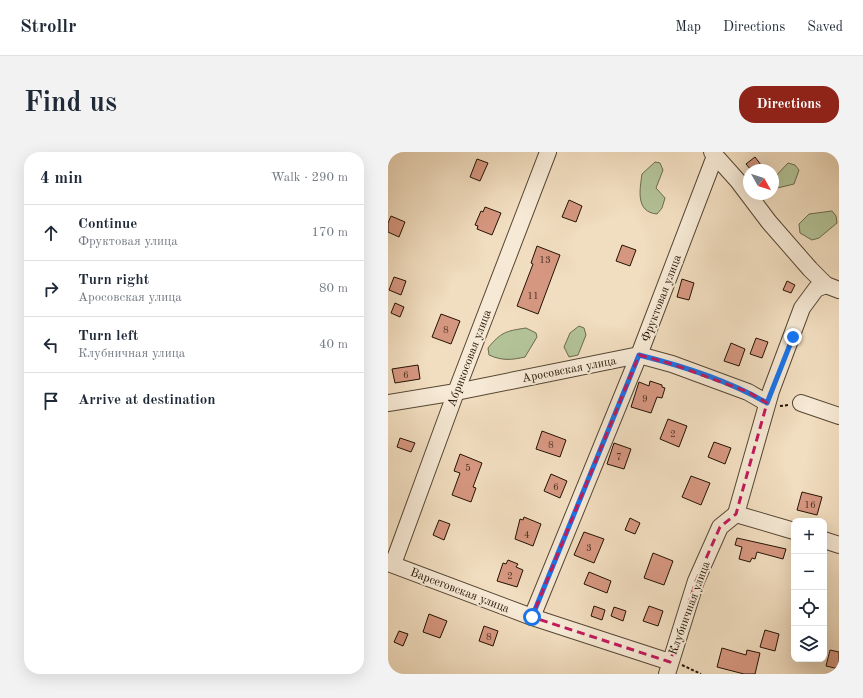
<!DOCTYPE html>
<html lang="en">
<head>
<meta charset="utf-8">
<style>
	body { margin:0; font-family:"Old Standard TT",serif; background:#f2f2f3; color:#1f2937 }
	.controls { position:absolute; right:12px; bottom:12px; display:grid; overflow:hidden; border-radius:8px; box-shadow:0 4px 16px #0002 }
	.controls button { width:36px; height:36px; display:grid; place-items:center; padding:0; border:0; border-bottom:1px solid #e0e1e3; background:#fff; color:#1f2937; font:20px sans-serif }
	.compass { position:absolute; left:355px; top:12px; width:36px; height:36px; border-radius:50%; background:#fff; box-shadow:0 4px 16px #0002; rotate:129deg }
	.stop { position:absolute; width:12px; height:12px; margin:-9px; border:3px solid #1a73e8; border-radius:50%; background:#fff }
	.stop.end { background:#1a73e8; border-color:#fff; box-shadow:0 1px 4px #0008 }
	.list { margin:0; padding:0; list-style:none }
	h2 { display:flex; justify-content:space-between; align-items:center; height:52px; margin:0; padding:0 16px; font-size:17px }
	h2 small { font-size:13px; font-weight:400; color:#747a83 }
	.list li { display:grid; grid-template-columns:26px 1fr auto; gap:12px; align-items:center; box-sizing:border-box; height:56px; padding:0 16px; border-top:1px solid #e0e1e3 }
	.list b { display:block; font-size:15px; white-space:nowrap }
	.list p { margin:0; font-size:13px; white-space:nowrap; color:#747a83 }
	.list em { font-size:13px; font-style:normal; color:#747a83 }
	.icon { flex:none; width:22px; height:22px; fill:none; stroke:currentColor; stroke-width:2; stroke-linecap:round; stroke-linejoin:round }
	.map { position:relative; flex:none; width:451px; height:522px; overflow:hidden; border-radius:16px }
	header { display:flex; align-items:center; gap:24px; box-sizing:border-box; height:56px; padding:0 20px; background:#fff; border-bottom:1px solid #e0e1e3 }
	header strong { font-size:19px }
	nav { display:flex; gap:22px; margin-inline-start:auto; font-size:14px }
	.intro { display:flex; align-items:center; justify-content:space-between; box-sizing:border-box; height:96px; padding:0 24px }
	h1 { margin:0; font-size:28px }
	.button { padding:10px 18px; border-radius:16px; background:#8f2418; color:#fff; font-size:14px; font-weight:700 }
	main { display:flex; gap:24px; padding:0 24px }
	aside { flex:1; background:#fff; border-radius:16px; box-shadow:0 4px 16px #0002 }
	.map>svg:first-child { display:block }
	.green { fill:#b3c297; stroke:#6b6a4e }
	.building { fill:#d69780; stroke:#231304 }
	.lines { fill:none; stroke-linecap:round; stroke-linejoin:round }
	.minor-casing { stroke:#564633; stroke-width:18 }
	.path { stroke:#231304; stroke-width:2; stroke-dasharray:3 2; stroke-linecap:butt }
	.minor { stroke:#f6e9d5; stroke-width:16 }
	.route { stroke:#1a73e8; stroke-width:5 }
	.marked { fill:none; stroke:#c2185b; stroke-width:3; stroke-dasharray:8 5; stroke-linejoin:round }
	.labels { text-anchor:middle; stroke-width:4; stroke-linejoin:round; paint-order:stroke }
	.number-label { font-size:10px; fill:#503423 }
	.street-label { font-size:12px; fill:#231304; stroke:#f6e9d5 }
</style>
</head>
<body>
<header>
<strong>Strollr</strong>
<nav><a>Map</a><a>Directions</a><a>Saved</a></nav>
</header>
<div class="intro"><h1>Find us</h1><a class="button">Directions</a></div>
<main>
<aside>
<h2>4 min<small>Walk · 290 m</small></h2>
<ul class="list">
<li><svg class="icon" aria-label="ahead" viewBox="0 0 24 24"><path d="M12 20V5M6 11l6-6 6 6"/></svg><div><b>Continue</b><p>Фруктовая улица</p></div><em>170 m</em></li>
<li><svg class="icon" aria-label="right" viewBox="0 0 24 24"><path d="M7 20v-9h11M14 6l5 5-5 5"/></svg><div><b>Turn right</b><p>Аросовская улица</p></div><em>80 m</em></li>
<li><svg class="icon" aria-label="left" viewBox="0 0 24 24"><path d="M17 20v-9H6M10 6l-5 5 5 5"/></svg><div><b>Turn left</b><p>Клубничная улица</p></div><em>40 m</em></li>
<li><svg class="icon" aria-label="arrive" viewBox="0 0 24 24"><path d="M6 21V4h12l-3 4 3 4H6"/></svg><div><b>Arrive at destination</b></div></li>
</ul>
</aside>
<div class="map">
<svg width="451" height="522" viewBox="0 0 451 522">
	<rect width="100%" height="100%" fill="#f1ddbf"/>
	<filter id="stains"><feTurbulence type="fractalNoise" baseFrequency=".005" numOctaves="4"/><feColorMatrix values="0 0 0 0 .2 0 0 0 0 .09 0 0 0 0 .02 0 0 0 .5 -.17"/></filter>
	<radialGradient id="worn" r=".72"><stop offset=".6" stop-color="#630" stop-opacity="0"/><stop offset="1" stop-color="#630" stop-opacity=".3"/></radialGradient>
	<!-- green -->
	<g class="green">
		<path d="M267,10L272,11L275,18L268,36L277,46L274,56L269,62C247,60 252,37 254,22Z"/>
		<polygon points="400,11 407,13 411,18 406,32 385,37 385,27"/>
		<polygon points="444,59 448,64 449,71 431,86 424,88 412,81 411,72 421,62"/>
		<polygon points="191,174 196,176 198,183 190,203 181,205 176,195 182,181"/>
		<path d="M138,176L148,181L149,185L137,205C124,208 114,209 101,203L100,196C113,180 118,179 138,176Z"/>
	</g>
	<!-- building -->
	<g class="building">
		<polygon points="367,5 373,13 366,18 363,18 358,12"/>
		<polygon points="89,7 100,11 92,29 82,25"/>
		<polygon points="181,48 194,54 188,70 174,65"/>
		<polygon points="97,55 113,61 104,83 89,77 90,74 87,73 93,59 95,60"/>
		<polygon points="3,64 17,70 11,85 0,80 0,71"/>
		<polygon points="234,93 248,98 242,114 228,109"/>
		<polygon points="149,94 172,103 150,162 129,154 145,112 143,111"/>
		<polygon points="6,125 18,129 13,143 1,138"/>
		<polygon points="294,127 306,131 301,148 289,145"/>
		<polygon points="399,129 407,133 403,141 395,138"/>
		<polygon points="7,151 16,155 12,165 3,161"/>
		<polygon points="53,162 72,169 63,192 44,185"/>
		<polygon points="368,186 380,190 374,206 362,202"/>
		<polygon points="343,191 357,197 351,214 336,209"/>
		<polygon points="30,213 32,227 7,231 4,217"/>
		<polygon points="262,229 274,233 274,235 277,236 274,246 269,245 263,261 243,255 251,230 261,234"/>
		<polygon points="280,267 299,274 291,295 272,287"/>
		<polygon points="154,279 178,288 172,305 148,297"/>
		<polygon points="12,286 27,291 23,300 9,295"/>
		<polygon points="326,290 343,296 337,312 320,305"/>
		<polygon points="226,291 243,297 236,317 219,312"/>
		<polygon points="72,302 94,311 85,335 88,336 83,350 64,343 72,321 66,319"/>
		<polygon points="163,322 179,329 172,346 156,339"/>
		<polygon points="303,324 322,331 313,353 294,345"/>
		<polygon points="414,340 434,345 429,363 409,358"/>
		<polygon points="136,365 153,372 145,394 127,387 132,367 135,368"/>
		<polygon points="242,366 252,371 247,382 237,378"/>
		<polygon points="51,368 62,372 56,388 45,383"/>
		<polygon points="196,380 216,387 206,411 186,403"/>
		<polygon points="349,386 398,397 395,407 369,400 367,407 364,406 362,410 351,407 354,395 347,393"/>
		<polygon points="265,401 285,409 276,433 256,426"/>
		<polygon points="120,408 130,412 128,415 135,418 129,435 109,429 115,411 118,412"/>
		<polygon points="201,420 223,429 219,441 196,432"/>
		<polygon points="206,454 217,458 214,468 203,464"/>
		<polygon points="261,454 275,459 270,474 255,469"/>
		<polygon points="226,455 238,459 235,469 223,464"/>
		<polygon points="41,462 59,469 52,486 35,480"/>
		<polygon points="96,474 110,479 105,494 91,489"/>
		<polygon points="377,478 391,482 387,499 372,495"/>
		<polygon points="11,479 20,482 15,494 6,490"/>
		<polygon points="334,496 358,503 359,498 372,501 367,522 356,522 329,515"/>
		<polygon points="442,498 451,500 451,517 438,514"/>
	</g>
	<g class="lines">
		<defs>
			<g id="minor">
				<polyline points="324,0 350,29 381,70 422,117 438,133 451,138"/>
				<polyline points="0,251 68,240 251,203 284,212 360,240 379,251"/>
				<polyline points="413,251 451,264"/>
				<polyline points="348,362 406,379"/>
				<polyline points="436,388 451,393"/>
				<polyline points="0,411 144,465 282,510"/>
				<polyline points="5,412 68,240 160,0"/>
				<polyline points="144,465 251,203 327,4"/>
				<polyline points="279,522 308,429 332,375 348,362 383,239 414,156 428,137 438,133"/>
			</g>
		</defs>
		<!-- minor casing -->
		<use href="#minor" class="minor-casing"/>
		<!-- path -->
		<g class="path">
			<polyline points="392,254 401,253"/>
			<polyline points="294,513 313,522"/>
		</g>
		<!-- minor -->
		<use href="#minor" class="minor"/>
	</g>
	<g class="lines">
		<!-- route -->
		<path class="route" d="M144,465L251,203C295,214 340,228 379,251L405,185"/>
	</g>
	<!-- marked area -->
	<path class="marked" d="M251,203L284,212L360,240L379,251L348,362L332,375L308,429L282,510L144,465Z"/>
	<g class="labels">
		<!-- number labels -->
		<g class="number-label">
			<text x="157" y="111">13</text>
			<text x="145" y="147">11</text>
			<text x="58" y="181">8</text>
			<text x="18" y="226">6</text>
			<text x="257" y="250">9</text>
			<text x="285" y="285">2</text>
			<text x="163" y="296">8</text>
			<text x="231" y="308">7</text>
			<text x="80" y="319">5</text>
			<text x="168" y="338">6</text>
			<text x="422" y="356">16</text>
			<text x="139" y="386">4</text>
			<text x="201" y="399">3</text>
			<text x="122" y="427">2</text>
			<text x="101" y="488">8</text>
		</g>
		<!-- street labels -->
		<g class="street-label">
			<text transform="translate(273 146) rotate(-69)" y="4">Фруктовая улица</text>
			<text transform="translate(81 206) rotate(-69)" y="4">Абрикосовая улица</text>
			<text transform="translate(181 217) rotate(-11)" y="4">Аросовская улица</text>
			<text transform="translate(72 438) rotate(21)" y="4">Варсеговская улица</text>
			<text transform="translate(301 456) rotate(-70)" y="4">Клубничная улица</text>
		</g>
	</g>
	<rect width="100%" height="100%" filter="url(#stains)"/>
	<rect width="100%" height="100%" fill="url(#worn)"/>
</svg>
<div class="controls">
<button>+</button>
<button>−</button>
<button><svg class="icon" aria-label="locate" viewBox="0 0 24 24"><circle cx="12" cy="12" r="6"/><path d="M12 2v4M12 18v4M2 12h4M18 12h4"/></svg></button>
<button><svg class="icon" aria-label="layers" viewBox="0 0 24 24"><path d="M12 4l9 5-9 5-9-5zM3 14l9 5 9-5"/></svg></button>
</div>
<svg class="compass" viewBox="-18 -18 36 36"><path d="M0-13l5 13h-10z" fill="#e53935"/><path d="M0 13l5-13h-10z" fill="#747a83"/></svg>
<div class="stop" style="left:144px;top:465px"></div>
<div class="stop end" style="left:405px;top:185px"></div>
</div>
</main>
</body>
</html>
